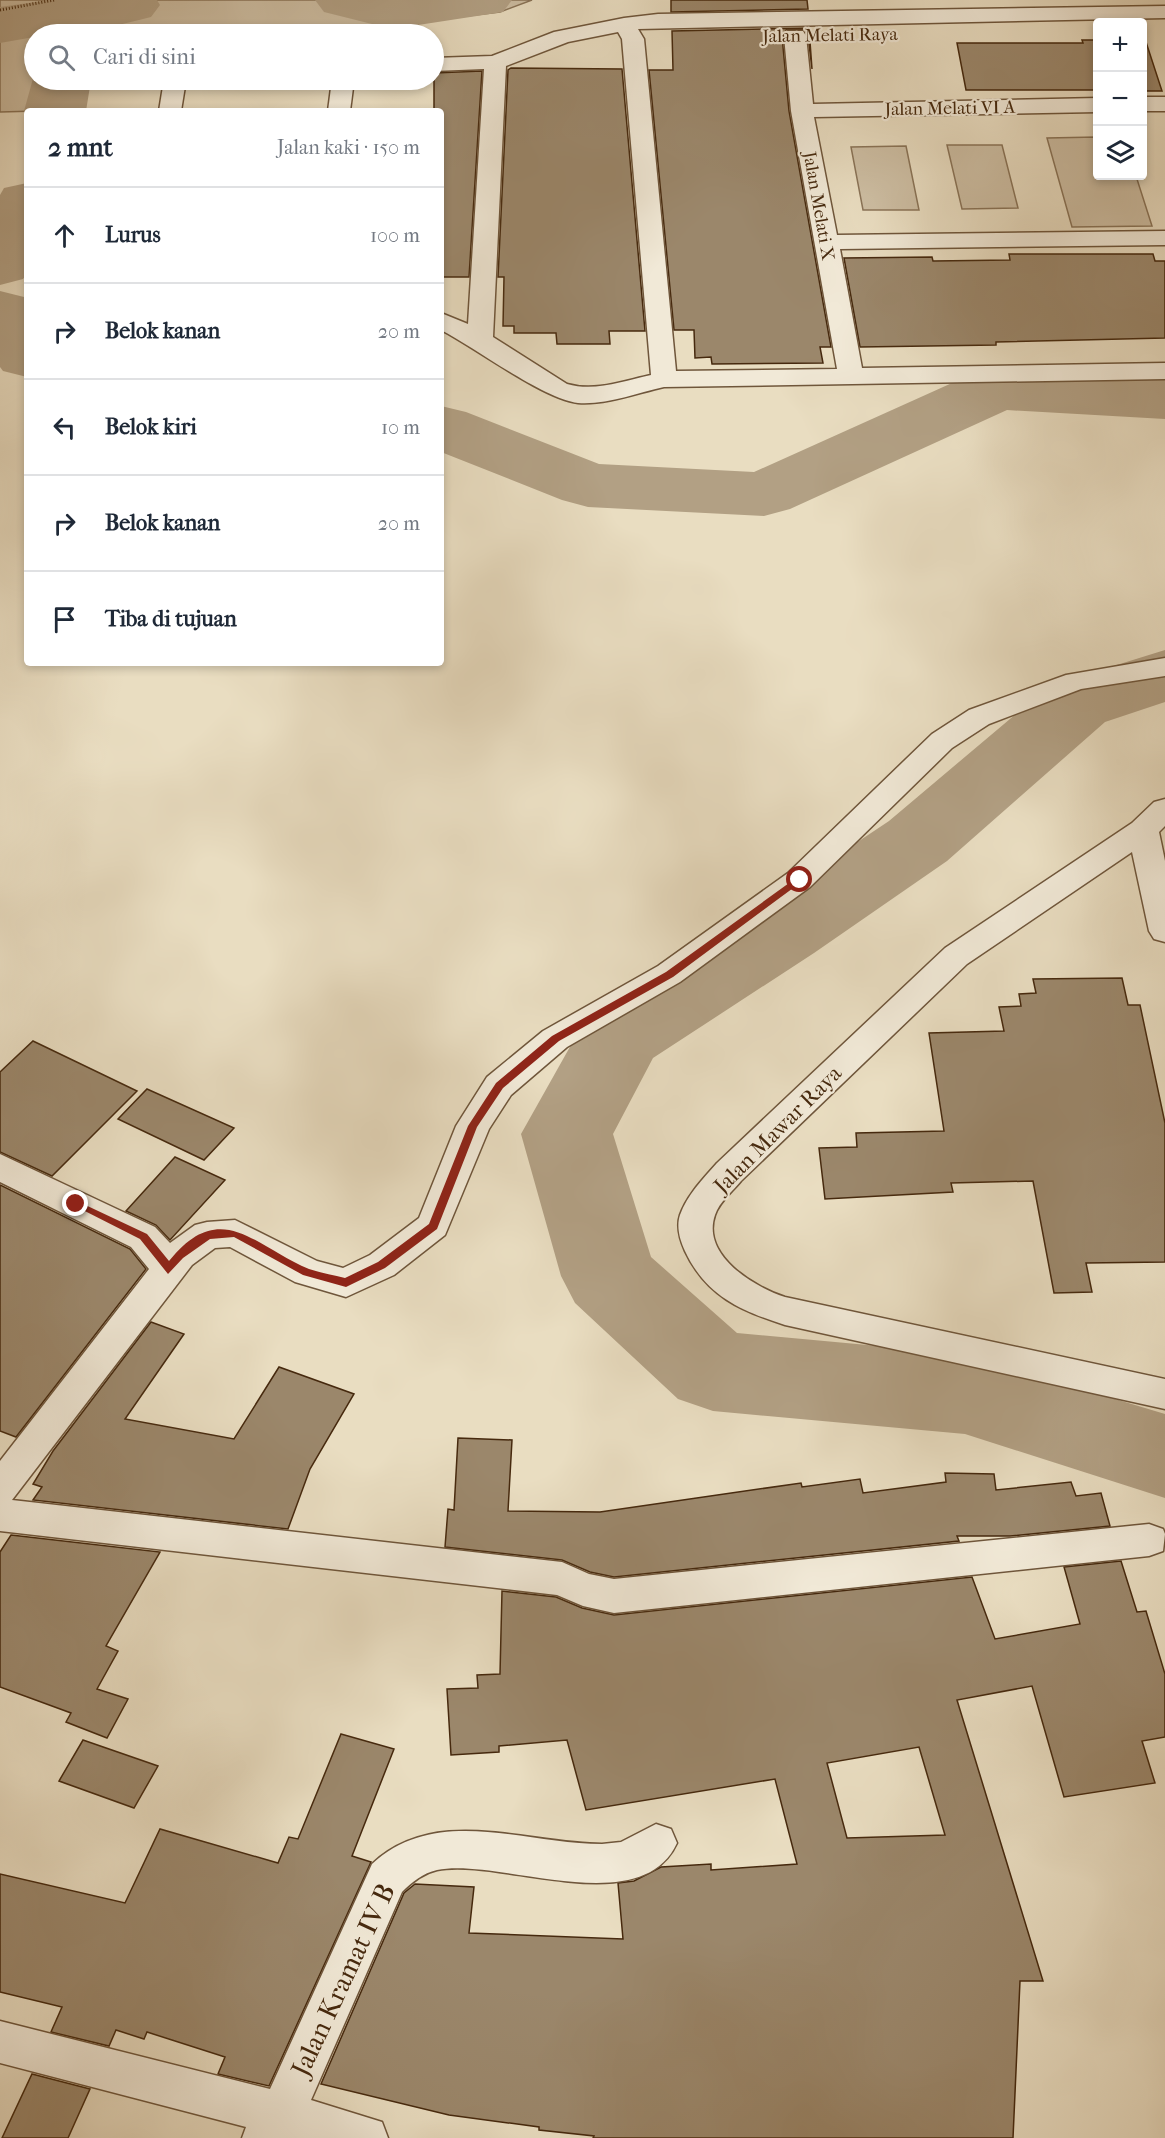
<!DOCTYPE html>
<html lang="id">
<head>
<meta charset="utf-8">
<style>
	body { margin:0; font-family:"IM FELL French Canon",serif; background:#f2f2f3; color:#1f2937 }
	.controls { position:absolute; right:18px; top:18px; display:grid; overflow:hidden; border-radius:6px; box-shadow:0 3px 9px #0003 }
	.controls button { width:54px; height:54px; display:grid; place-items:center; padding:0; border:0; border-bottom:2px solid #e0e1e3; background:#fff; color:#1f2937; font:30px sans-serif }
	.stop { position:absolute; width:18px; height:18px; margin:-14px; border:4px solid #8f2418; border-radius:50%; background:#fff }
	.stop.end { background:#8f2418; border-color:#fff; box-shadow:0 2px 6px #0008 }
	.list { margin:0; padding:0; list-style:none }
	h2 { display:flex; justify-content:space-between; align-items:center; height:78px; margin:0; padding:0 24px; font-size:26px }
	h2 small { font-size:20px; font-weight:400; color:#747a83 }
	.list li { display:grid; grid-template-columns:39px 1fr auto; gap:18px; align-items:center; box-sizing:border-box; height:96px; padding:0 24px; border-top:2px solid #e0e1e3 }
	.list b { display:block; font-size:22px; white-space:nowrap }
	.list em { font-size:20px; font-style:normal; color:#747a83 }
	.icon { flex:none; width:33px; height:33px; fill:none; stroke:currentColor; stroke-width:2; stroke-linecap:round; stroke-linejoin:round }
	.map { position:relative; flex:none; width:1165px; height:2138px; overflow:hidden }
	.search { position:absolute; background:#fff; box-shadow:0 3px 9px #0003; left:24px; top:24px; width:420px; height:66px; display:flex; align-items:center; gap:15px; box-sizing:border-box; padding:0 21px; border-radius:33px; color:#747a83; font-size:22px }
	.panel { position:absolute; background:#fff; box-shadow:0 3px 9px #0003; left:24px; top:108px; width:420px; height:558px; border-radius:6px }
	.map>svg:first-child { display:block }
	.green { fill:#cdbea3; stroke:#8a7458; stroke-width:1.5 }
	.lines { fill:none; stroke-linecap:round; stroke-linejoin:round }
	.river { fill:#b2a084; fill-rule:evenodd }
	.building { fill:#9b876b; stroke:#46290e; stroke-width:1.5; fill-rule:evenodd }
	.minor-casing { stroke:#6f563b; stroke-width:3 }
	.path { stroke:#46290e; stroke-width:3; stroke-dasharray:1 2; stroke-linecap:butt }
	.minor { fill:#f1e9d7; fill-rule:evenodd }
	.route { fill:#8f2418 }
	.labels { text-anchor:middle; stroke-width:4.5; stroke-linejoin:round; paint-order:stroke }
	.far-street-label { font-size:18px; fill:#46290e; stroke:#f1e9d7 }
	.street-label { font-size:22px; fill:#46290e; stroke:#f1e9d7 }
	.near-street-label { font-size:27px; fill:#46290e; stroke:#f1e9d7 }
</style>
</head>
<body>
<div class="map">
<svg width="1165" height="2138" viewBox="0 0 1165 2138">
	<rect width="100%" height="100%" fill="#e9ddc1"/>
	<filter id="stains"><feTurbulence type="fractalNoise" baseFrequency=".00333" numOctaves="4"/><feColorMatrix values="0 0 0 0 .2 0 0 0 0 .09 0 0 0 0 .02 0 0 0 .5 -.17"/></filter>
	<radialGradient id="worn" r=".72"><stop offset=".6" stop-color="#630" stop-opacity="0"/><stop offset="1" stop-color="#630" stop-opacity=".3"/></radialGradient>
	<!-- green -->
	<g class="green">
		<polygon points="0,0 532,0 500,12 319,34 34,34 34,80 91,80 37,111 0,112"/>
		<polygon points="1097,137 1098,176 1136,176 1152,226 1072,227 1047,138"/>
		<polygon points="947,145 1002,145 1018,208 962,209"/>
		<polygon points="906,146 919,210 863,210 851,147"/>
	</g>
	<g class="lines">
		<!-- river -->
		<g class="river">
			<path d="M49,0H157L160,5L151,17C114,27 73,34 34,34V37L0,43V7Z"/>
			<polygon points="315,0 512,0 503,12 392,29 324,12"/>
			<polygon points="34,75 34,80 91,80 86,111 27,111 27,115 24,111"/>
			<polygon points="27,183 27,274 23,279 0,285 0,195 4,188"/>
			<polygon points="0,291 24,297 27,301 27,377 3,371 0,367"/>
			<polygon points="997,368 1165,377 1165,419 1007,410 790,509 764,516 588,507 562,500 441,452 441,406 466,412 599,464 754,472 972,374"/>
			<polygon points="1165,650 1165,702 1105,722 947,861 814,953 653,1058 613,1134 651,1257 737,1333 965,1354 1165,1414 1165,1498 965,1434 713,1411 678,1399 575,1303 561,1276 521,1134 589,1013 754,911 889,821 1049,686"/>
		</g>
	</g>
	<!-- building -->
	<g class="building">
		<polygon points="671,0 807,0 808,9 671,12"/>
		<polygon points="809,28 812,69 808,36 805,30 787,29 782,36 789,111 831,347 820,347 823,363 712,364 711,357 695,358 694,330 674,330 649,70 673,70 672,31"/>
		<polygon points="1145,39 1162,91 1143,91 1143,40"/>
		<polygon points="1082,40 1098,40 1098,90 966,90 957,43 1083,43"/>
		<polygon points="511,68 622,69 645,331 609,331 610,344 557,344 556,333 514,333 514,326 503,326 504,277 498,277 508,70"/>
		<polygon points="482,71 469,277 441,277 441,111 434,111 434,73"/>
		<polygon points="1009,254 1153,254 1155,261 1165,261 1165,338 996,342 996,345 860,347 844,258 932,257 933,261 1010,260"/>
		<polygon points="1122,978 1128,1005 1140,1005 1165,1123 1165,1262 1086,1263 1092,1292 1054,1293 1033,1181 951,1183 953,1192 825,1199 819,1148 857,1147 856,1133 944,1131 929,1033 1004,1031 999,1007 1021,1006 1019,994 1036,993 1033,979"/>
		<polygon points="33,1041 137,1091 52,1176 0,1152 0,1072"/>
		<polygon points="147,1089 234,1128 204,1160 118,1119"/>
		<polygon points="175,1157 225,1180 170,1240 156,1225 126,1211"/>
		<polygon points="0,1185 130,1249 146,1269 16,1437 0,1431"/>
		<polygon points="151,1322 184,1334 125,1419 234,1439 279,1367 354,1394 310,1469 288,1529 33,1500 42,1487 33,1484 53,1451"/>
		<polygon points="458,1438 512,1440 508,1511 600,1512 801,1483 802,1487 860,1479 863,1493 946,1482 945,1473 994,1474 996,1490 1071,1482 1076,1496 1101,1493 1110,1526 1010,1536 957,1536 959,1541 614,1577 590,1572 562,1560 445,1547 448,1509 454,1510"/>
		<polygon points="11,1535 160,1552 106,1646 118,1651 97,1689 128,1699 107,1738 66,1722 71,1713 0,1687 0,1552"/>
		<path d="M1121,1561L1137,1612L1146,1611L1165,1674V1737L1142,1741L1155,1783L1064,1797L1032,1686L957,1700L1043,1981H1020L1013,2138H593L594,2136L539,2130V2127L449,2115L321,2084L404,1893L415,1884L474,1887L469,1933L623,1939L618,1883L634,1881L661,1867L711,1864V1870L797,1864L775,1779L586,1810L567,1740L499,1746V1752L451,1755L447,1689L478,1688L477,1675L500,1674L502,1591L556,1597L582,1608L614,1615L972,1577L995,1639L1080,1624L1064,1567ZM919,1747L945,1835L847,1838L827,1763Z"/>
		<polygon points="341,1734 394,1749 352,1856 371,1862 269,2086 218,2074 225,2057 147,2032 144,2039 116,2030 109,2046 51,2032 62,2007 0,1992 0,1874 125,1903 160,1829 278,1863 289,1837 298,1839"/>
		<polygon points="83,1740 158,1766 134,1808 59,1781"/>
		<polygon points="32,2074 90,2089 68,2138 2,2138"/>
	</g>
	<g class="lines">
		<defs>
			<g id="minor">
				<path d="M1165,6V18L638,29L644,39L676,371L837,369L791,111L784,36L787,31H803L806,36L813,104L1098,98V112L814,117L837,235L1165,231V245L840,249L862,368L1165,363V379L664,387C637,393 607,405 578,403C543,399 476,348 441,330V313L468,324L484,69L434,71V58L492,56L554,32L624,18L658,14ZM618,32L622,39L651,375C623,381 595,392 567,384L493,337L506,66L568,42Z"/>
				<polygon points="164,80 186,80 181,111 159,111"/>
				<polygon points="332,80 354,80 350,111 328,111"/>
				<rect x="1142" y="97" width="23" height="14"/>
				<polygon points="1165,658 1165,676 1081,689 989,724 952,748 810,887 680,982 567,1047 511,1095 489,1129 445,1235 394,1275 346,1297 295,1282 230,1247 215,1248 192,1265 12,1500 562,1562 589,1574 614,1579 1149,1524 1163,1529 1165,1534 1163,1551 1149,1556 614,1613 583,1606 557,1595 0,1531 0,1461 149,1269 131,1247 0,1182 0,1154 155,1227 170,1243 195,1225 207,1222 235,1220 317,1261 343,1268 370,1255 419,1218 456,1126 487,1077 543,1031 658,966 788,873 932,734 969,710 1066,675"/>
				<path d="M1165,799V826L1159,832L1165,861V942L1154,939L1149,931L1132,852L967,964L741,1181C733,1191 719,1202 715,1215C701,1255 754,1287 785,1297L1165,1379V1409L785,1325C741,1311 706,1296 685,1251C680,1240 676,1227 680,1215C687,1195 703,1179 717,1163L945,948L1132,823L1154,802Z"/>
				<path d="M656,1824L671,1829L677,1843C641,1922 499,1857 437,1870C423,1873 412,1882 402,1892L311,2100L382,2122L388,2138H242L246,2127L0,2063V2021L270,2089L372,1864C436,1804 526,1844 602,1844L621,1842Z"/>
			</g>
		</defs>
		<!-- minor casing -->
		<use href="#minor" class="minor-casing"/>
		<!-- path -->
		<polyline class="path" points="0,10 54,0"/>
		<!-- minor -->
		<use href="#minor" class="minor"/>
	</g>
	<!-- route -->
	<path class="route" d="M796,878L804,880L673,977L559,1041L503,1088L477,1127L437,1229L385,1268L346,1287L303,1275L234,1237L210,1239L183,1258L168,1274L140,1239L71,1204L72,1202H79L147,1234L169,1261C221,1196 255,1247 309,1269C321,1273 333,1275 345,1278L378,1262L429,1224L468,1126L496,1083L552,1036L666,972Z"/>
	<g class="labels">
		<!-- far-street labels -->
		<g class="far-street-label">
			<text transform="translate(830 35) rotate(-1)" y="6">Jalan Melati Raya</text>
			<text transform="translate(950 108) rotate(-1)" y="6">Jalan Melati VI A</text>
			<text transform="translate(819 206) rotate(80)" y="6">Jalan Melati X</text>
		</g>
		<!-- street labels -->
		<g class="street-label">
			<text transform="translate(777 1129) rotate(-45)" y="8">Jalan Mawar Raya</text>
		</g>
		<!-- near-street labels -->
		<g class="near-street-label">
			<text transform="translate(343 1980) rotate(-65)" y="9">Jalan Kramat IV B</text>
		</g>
	</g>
	<rect width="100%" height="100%" filter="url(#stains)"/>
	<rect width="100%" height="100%" fill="url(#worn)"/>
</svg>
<div class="controls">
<button>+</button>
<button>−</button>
<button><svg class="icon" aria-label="layers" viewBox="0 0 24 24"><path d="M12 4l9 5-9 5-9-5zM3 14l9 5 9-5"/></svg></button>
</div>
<div class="stop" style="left:800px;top:880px"></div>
<div class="stop end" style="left:76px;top:1204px"></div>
<div class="search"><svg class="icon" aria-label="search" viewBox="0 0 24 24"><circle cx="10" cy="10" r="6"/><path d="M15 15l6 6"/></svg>Cari di sini</div>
<section class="panel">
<h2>2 mnt<small>Jalan kaki · 150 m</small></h2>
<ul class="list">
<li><svg class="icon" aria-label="ahead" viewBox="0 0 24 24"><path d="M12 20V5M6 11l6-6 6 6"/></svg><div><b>Lurus</b></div><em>100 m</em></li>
<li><svg class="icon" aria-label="right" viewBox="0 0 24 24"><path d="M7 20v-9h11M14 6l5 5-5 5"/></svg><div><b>Belok kanan</b></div><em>20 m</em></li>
<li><svg class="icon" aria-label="left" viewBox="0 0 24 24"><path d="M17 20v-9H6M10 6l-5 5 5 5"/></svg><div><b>Belok kiri</b></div><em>10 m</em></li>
<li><svg class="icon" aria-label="right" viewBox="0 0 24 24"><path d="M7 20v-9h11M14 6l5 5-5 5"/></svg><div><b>Belok kanan</b></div><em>20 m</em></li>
<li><svg class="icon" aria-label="arrive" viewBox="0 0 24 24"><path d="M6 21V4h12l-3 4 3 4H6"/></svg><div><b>Tiba di tujuan</b></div></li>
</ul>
</section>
</div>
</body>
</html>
